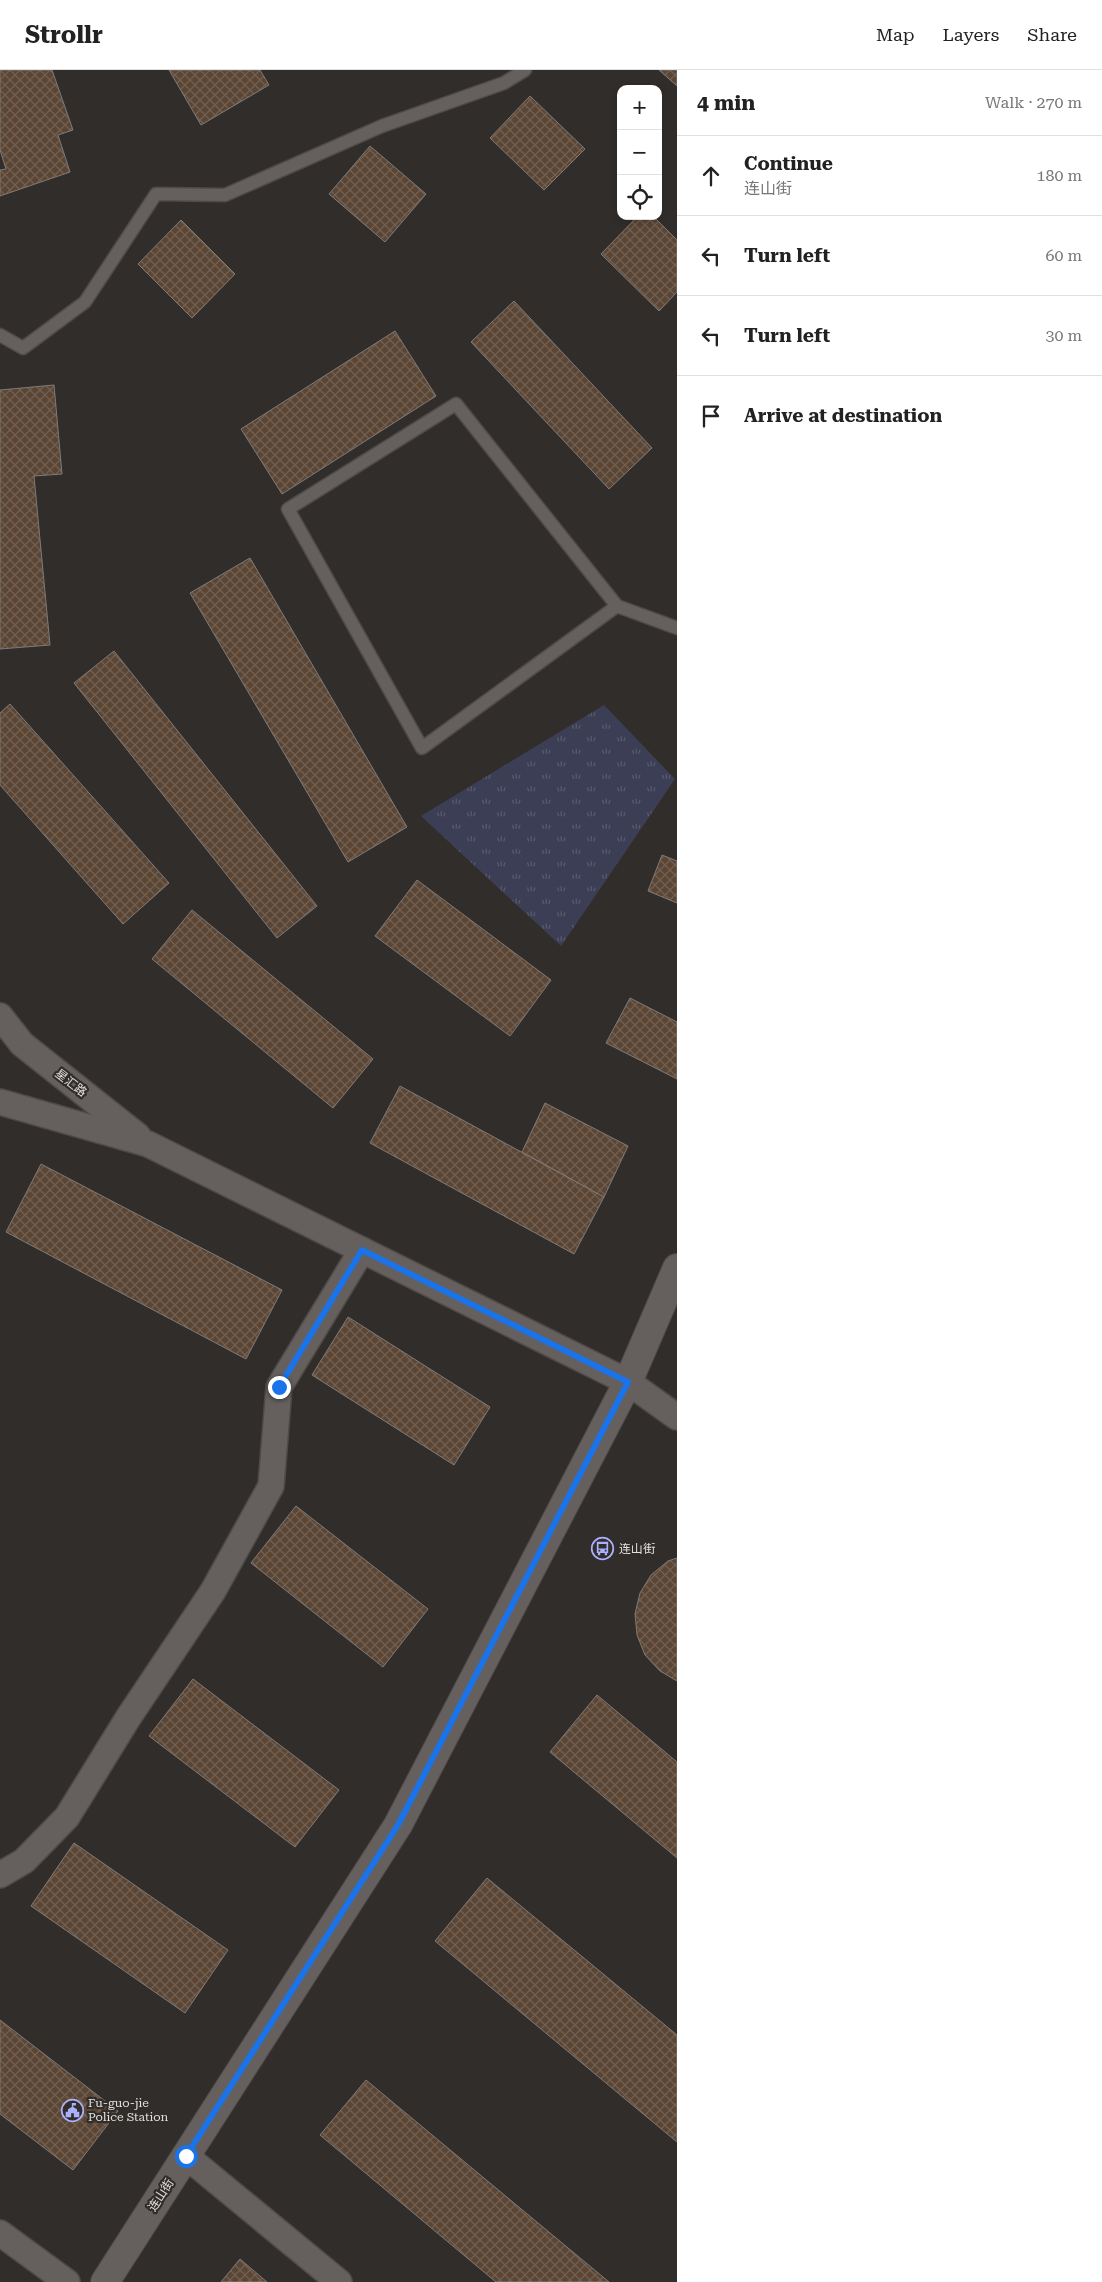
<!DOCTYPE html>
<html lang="en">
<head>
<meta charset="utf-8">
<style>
	body { margin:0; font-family:"Roboto Serif","Noto Sans SC",serif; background:#f6f6f6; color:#222 }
	.controls { position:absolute; right:15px; top:15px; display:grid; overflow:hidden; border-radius:10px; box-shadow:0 2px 8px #0003 }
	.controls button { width:45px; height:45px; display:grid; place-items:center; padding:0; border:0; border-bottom:1px solid #e0e0e0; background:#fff; color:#222; font:25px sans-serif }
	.stop { position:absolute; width:15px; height:15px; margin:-11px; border:4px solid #1a73e8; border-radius:50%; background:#fff }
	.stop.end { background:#1a73e8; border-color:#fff; box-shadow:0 1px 5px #0008 }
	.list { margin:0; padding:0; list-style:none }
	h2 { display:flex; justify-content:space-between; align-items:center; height:65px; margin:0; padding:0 20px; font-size:21px }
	h2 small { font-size:16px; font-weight:400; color:#767676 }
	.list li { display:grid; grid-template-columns:32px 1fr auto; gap:15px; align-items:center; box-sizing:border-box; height:80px; padding:0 20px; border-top:1px solid #e0e0e0 }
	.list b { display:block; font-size:19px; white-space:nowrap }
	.list p { margin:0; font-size:16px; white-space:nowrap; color:#767676 }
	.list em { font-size:16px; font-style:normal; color:#767676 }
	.icon { flex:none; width:28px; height:28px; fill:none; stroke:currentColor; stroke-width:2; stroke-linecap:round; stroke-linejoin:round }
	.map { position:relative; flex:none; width:677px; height:2212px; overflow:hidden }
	header { display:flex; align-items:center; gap:30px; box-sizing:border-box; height:70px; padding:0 25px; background:#fff; border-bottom:1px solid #e0e0e0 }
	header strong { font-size:24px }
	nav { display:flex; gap:28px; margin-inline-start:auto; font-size:18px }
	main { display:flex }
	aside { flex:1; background:#fff }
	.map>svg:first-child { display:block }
	.park { fill:url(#park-tufts) }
	.building { fill:url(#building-cross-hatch); stroke:#7f7b78 }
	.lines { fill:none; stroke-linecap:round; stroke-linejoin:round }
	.lane-casing { stroke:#4e4a47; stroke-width:15 }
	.street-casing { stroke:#4e4a47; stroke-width:28 }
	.secondary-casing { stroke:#4e4a47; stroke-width:30 }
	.lane { stroke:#65605d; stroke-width:12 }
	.street { stroke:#65605d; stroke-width:25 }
	.secondary { stroke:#65605d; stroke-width:28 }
	.route { stroke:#1a73e8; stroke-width:6 }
	.labels { text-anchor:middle; stroke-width:4.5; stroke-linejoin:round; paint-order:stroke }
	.street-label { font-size:12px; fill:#e3e1df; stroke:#312d2a }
	.poi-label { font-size:12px; fill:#e3e1df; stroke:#312d2a; text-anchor:start }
</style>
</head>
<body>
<header>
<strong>Strollr</strong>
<nav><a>Map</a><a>Layers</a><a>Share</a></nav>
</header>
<main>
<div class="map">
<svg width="677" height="2212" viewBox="0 0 677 2212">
	<defs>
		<pattern id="park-tufts" width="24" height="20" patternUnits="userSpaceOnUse" patternTransform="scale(1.25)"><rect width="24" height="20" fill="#3c3e55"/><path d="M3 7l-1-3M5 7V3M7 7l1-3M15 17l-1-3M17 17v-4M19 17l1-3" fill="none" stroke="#585a6d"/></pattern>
		<pattern id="building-cross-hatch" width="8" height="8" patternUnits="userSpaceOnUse" patternTransform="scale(1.25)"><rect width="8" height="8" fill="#5b4534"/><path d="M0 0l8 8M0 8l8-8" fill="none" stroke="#726051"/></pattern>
	</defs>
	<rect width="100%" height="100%" fill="#312d2a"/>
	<!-- park -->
	<polygon class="park" points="604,635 675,709 561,876 421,746"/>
	<!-- building -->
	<g class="building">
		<polygon points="0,0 52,0 73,60 58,65 70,102 0,126 0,100 6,99 0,80"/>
		<polygon points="169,0 260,0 269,15 201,55"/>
		<polygon points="659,0 677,0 677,16"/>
		<polygon points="530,26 585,79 544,120 490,68"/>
		<polygon points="370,76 426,124 385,172 329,124"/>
		<polygon points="638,146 653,146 677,170 677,222 659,241 601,184"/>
		<polygon points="181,150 235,204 192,248 138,194"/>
		<polygon points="514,231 652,378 609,419 471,272"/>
		<polygon points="395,261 436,326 282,424 241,359"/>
		<polygon points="54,315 62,404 34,406 50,575 0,579 0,320"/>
		<polygon points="250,488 407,757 348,792 190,523"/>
		<polygon points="114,581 317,836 277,868 74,613"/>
		<polygon points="10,634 169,813 123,854 0,715 0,643"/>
		<polygon points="662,785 677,791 677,833 648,821"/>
		<polygon points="417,810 551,910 510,966 375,866"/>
		<polygon points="192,840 373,989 333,1038 152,889"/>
		<polygon points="630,928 677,952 677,1009 606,973"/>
		<polygon points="400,1016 604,1127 574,1184 370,1073"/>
		<polygon points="545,1033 628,1076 604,1127 522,1082"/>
		<polygon points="41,1094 282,1220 246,1289 6,1162"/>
		<polygon points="348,1247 490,1337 454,1395 312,1305"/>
		<polygon points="296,1436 428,1539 383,1597 251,1493"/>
		<polygon points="677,1488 677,1611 660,1601 645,1585 637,1565 635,1544 640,1523 651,1505 668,1491"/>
		<polygon points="193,1609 339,1720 295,1777 149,1666"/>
		<polygon points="597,1625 677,1692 677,1788 550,1682"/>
		<polygon points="74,1773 228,1880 185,1943 31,1836"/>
		<polygon points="487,1808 677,1965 677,2072 435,1871"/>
		<polygon points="0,1950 118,2041 73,2100 0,2044"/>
		<polygon points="366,2010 609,2212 496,2212 320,2065"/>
		<polygon points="240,2189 267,2212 221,2212"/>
	</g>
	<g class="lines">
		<defs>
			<g id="lane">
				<polyline points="0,265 23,278 85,232 156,124 225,125 382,56 504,13 525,0"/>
				<polyline points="617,536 422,678 288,439 456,334 617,536 677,558"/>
			</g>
			<g id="street">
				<polyline points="0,946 22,974 138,1066"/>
				<polyline points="0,1032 148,1074 628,1312 677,1347"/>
				<polyline points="0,1805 24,1791 67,1747 128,1648 213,1521 271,1416 279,1317 362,1180"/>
				<polyline points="186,2086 339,2212"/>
				<polyline points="0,2163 67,2212"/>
			</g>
			<polyline id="secondary" points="105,2212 398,1755 628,1312 677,1198"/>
		</defs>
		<!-- lane casing -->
		<use href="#lane" class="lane-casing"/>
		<!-- street casing -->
		<use href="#street" class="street-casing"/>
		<!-- secondary casing -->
		<use href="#secondary" class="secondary-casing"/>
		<!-- lane -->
		<use href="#lane" class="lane"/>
		<!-- street -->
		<use href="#street" class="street"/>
		<!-- secondary -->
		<use href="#secondary" class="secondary"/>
	</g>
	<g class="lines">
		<!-- route -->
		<polyline class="route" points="186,2086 398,1755 628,1312 362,1180 279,1317"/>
	</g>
	<!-- icons -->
	<defs>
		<symbol id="bus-ring" viewBox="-11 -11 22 22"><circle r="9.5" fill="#312d2a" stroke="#aab0fb" stroke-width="1.5"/><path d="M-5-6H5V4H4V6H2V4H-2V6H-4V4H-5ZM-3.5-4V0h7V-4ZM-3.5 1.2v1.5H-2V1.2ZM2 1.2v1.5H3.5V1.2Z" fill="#aab0fb"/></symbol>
		<symbol id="civic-ring" viewBox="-11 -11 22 22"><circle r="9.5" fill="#312d2a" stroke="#aab0fb" stroke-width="1.5"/><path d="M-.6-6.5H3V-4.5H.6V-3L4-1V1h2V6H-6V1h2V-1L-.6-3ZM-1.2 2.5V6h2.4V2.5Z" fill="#aab0fb"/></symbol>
	</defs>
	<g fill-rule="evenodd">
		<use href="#bus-ring" x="590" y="1466" width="25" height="25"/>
		<use href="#civic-ring" x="60" y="2028" width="25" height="25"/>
	</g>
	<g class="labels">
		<!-- street labels -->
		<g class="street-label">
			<text transform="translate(71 1013) rotate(38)" y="4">星汇路</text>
			<text transform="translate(161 2125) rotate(-57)" y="4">连山街</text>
		</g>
		<!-- poi labels -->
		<g class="poi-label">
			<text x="619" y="1483">连山街</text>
			<text x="88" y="2037">Fu-guo-jie<tspan x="88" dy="14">Police Station</tspan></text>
		</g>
	</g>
</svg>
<div class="controls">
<button>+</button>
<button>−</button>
<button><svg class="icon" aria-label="locate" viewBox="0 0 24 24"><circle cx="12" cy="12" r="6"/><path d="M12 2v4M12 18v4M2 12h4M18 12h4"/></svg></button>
</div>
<div class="stop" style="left:186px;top:2086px"></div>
<div class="stop end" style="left:279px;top:1317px"></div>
</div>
<aside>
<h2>4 min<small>Walk · 270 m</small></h2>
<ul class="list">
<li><svg class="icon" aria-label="ahead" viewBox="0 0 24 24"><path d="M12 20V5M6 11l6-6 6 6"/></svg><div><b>Continue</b><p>连山街</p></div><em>180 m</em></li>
<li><svg class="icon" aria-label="left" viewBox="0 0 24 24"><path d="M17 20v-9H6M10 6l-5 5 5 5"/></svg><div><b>Turn left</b></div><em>60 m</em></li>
<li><svg class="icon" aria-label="left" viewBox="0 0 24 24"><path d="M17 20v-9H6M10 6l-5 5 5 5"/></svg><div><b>Turn left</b></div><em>30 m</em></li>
<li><svg class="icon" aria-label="arrive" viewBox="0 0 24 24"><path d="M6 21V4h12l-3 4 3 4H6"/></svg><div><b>Arrive at destination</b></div></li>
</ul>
</aside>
</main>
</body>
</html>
